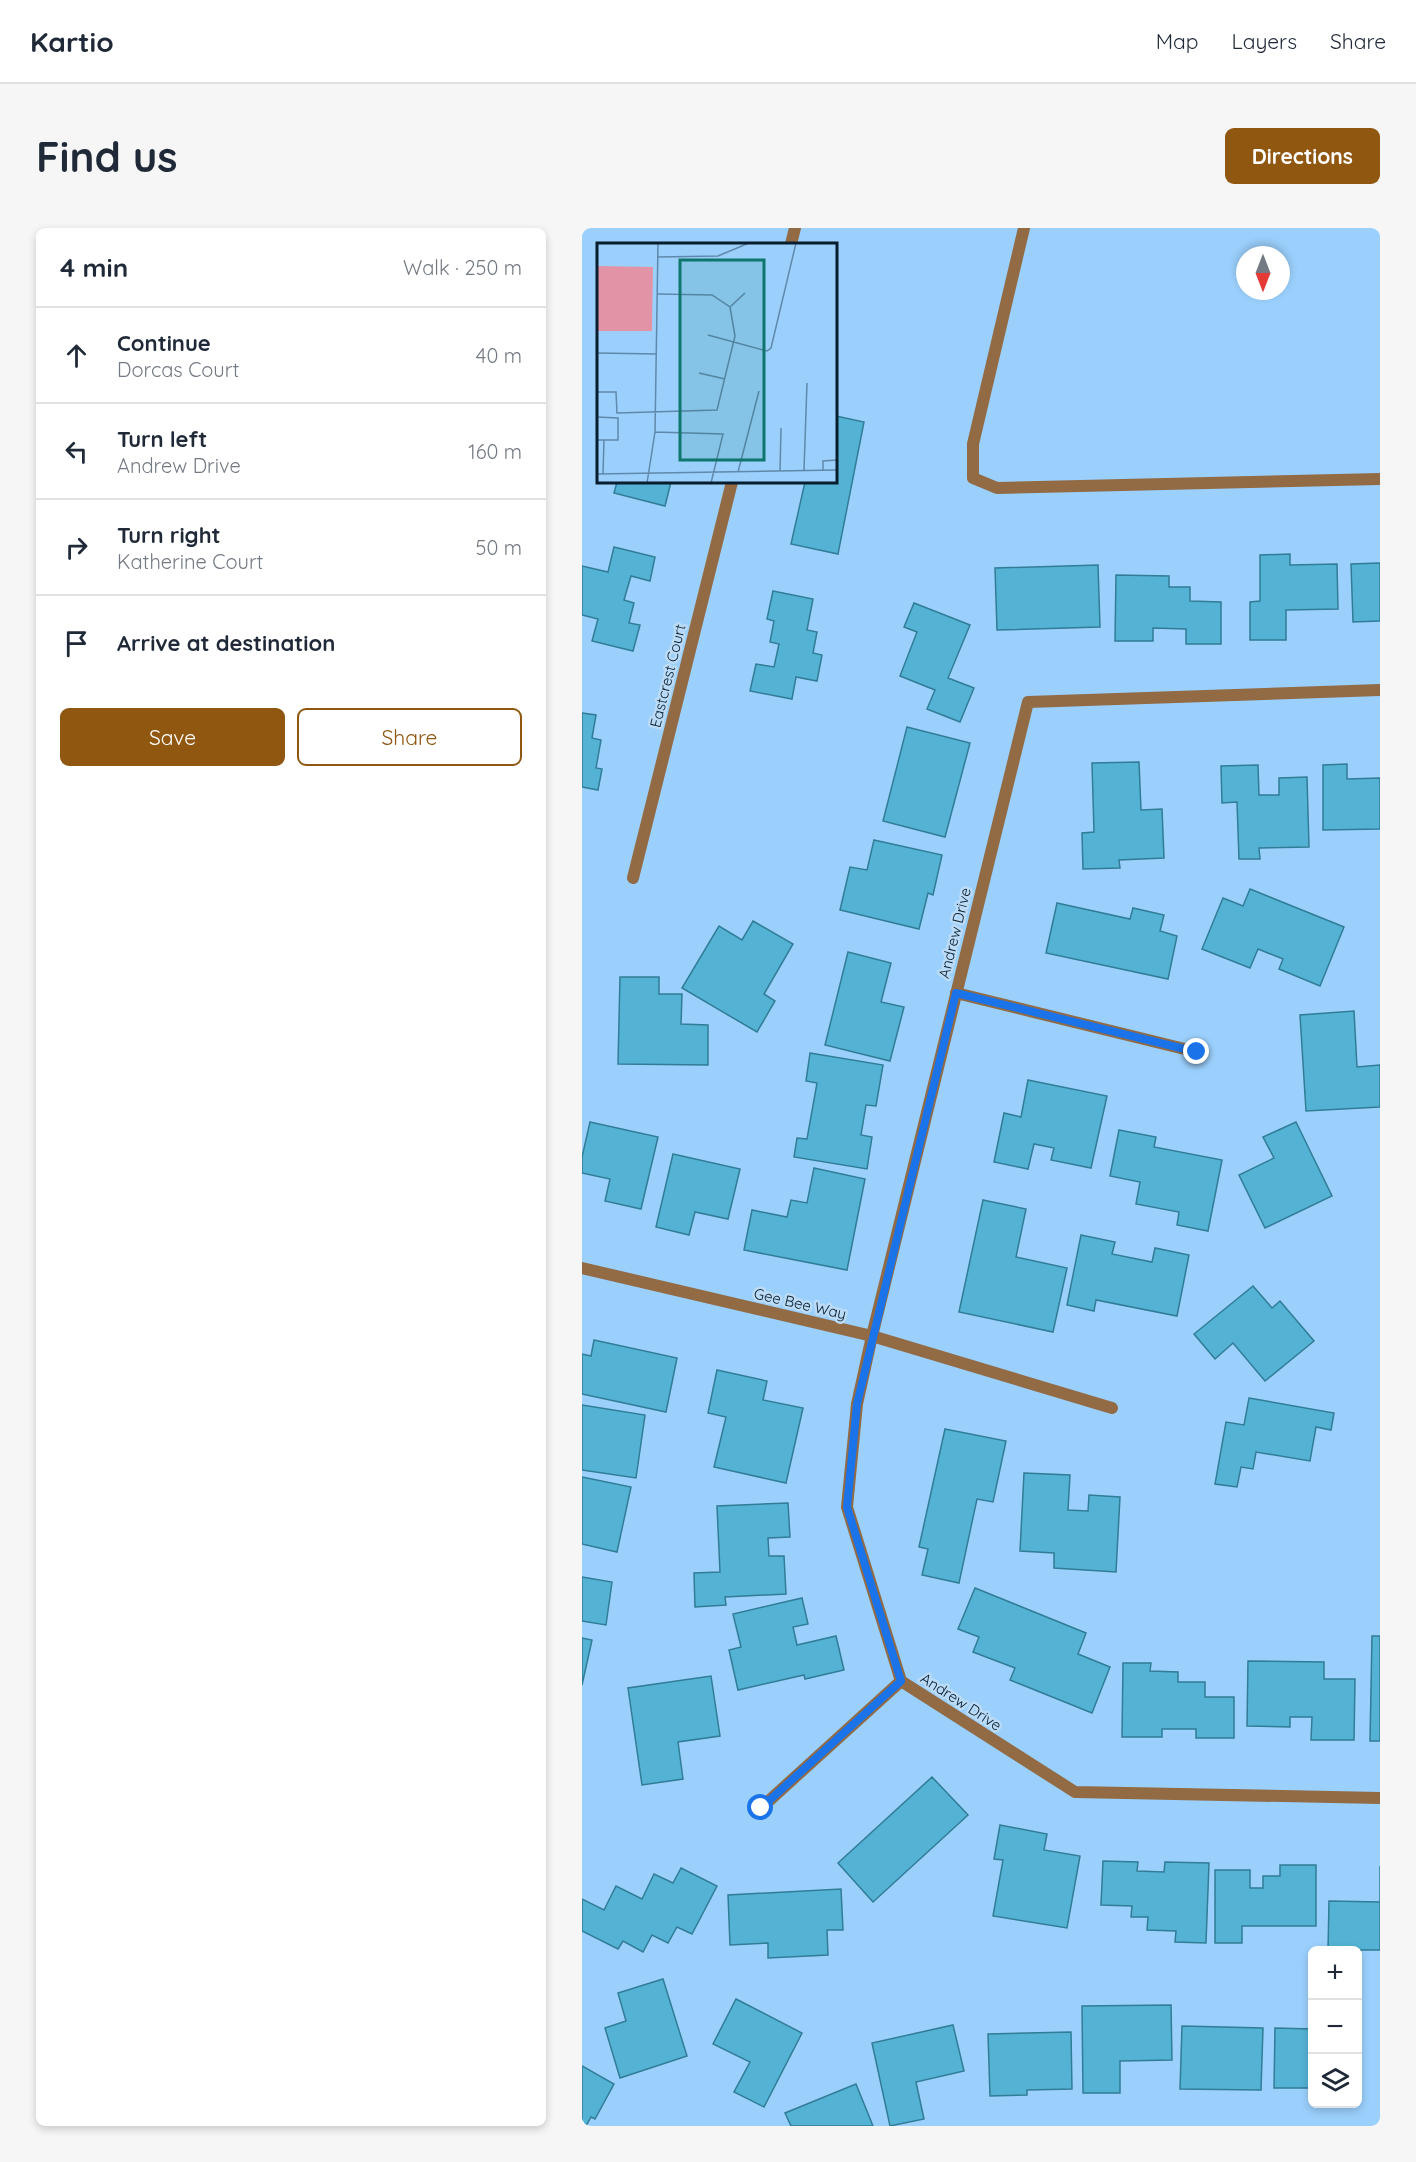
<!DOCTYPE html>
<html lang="en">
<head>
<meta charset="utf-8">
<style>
	body { margin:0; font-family:Quicksand,sans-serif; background:#f6f6f7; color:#1f2937 }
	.controls { position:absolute; right:18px; bottom:18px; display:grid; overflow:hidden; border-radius:9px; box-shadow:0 3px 9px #0003 }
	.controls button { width:54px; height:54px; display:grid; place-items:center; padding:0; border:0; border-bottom:2px solid #e0e1e3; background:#fff; color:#1f2937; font:30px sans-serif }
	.compass { position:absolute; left:654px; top:18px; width:54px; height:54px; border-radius:50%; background:#fff; box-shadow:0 3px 9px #0003; rotate:180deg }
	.stop { position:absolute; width:18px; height:18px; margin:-14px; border:4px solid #1a73e8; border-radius:50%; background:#fff }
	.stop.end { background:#1a73e8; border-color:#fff; box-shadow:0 2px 6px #0008 }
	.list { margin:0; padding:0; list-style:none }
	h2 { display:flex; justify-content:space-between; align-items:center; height:78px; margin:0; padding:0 24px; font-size:26px }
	h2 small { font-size:20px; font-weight:400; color:#747a83 }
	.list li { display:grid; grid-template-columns:39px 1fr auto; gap:18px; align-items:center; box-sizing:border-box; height:96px; padding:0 24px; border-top:2px solid #e0e1e3 }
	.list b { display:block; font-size:22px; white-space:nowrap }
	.list p { margin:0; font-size:20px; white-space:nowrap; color:#747a83 }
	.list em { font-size:20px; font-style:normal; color:#747a83 }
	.actions { display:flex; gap:12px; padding:18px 24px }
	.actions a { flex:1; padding:14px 0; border:2px solid #905711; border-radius:9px; text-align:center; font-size:21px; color:#905711 }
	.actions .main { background:#905711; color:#fff }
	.icon { flex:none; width:33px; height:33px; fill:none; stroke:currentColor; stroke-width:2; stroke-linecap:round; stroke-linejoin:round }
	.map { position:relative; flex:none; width:798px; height:1898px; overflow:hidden; border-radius:9px }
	header { display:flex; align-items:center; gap:36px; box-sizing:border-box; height:84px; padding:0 30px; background:#fff; border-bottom:2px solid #e0e1e3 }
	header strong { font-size:28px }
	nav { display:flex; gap:33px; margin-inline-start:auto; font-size:21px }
	.intro { display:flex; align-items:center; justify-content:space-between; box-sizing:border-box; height:144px; padding:0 36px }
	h1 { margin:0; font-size:42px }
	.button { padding:15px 27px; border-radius:9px; background:#905711; color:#fff; font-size:21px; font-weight:700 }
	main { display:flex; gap:36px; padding:0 36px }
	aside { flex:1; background:#fff; border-radius:9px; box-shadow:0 3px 9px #0003 }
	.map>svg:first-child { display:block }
	.building { fill:#54b3d5; stroke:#317c96; stroke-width:1.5 }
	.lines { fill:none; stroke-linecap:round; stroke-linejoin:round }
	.minor { stroke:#926b45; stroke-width:12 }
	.route { stroke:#1a73e8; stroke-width:8 }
	.labels { text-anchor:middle; stroke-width:5; stroke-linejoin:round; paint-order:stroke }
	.street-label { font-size:15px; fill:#081d2d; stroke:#bcdbf6 }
	.inset-road { fill:none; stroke:#6088aa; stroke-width:1.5 }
	.view { fill:#0f766e; fill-opacity:0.15; stroke:#0f766e; stroke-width:3 }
	.inset-edge { fill:none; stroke:#081d2d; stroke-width:3 }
</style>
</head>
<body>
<header>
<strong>Kartio</strong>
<nav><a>Map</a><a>Layers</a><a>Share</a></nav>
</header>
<div class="intro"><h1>Find us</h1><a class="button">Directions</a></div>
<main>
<aside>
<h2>4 min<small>Walk · 250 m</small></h2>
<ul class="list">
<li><svg class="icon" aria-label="ahead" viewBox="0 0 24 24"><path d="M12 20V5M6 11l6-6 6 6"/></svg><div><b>Continue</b><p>Dorcas Court</p></div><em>40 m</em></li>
<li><svg class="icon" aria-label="left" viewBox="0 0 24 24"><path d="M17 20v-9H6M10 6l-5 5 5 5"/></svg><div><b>Turn left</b><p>Andrew Drive</p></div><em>160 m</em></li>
<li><svg class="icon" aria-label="right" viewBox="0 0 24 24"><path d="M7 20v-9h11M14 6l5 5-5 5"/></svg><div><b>Turn right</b><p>Katherine Court</p></div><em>50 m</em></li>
<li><svg class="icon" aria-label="arrive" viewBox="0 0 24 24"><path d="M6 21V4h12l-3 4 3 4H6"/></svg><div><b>Arrive at destination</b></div></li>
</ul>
<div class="actions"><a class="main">Save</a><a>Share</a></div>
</aside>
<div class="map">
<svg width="798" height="1898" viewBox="0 0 798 1898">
	<rect width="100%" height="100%" fill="#9bd0fd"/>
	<!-- building -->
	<g class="building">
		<polygon points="254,188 282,194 256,326 209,316 223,254 254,254"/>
		<polygon points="35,254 89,254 83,278 32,265"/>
		<polygon points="32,319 73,329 68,353 49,348 42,372 52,375 47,395 58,397 51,423 10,413 16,391 0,387 0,338 26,344"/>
		<polygon points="708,326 708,337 755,336 756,381 704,382 704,412 668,412 668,374 678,373 678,327"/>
		<polygon points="798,335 798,393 771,394 769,336"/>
		<polygon points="516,337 518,399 415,402 413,340"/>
		<polygon points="534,347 587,348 587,359 608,359 608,373 639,374 639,416 604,416 604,401 571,400 571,413 533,413"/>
		<polygon points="191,363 231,371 225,402 235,404 231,425 240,427 235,453 214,449 210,471 168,463 174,436 192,439 197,416 188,414 192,393 185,391"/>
		<polygon points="332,375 388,397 366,450 392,460 378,494 345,481 353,462 318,448 335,404 322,399"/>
		<polygon points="0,485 14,487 10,510 19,512 14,540 20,541 16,562 0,559"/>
		<polygon points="325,499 388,515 363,609 301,593"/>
		<polygon points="557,534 559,582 580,581 582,630 537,632 538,640 501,641 500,605 512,604 510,535"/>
		<polygon points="765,536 765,551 798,550 798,601 741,602 741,537"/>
		<polygon points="676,537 677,567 697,567 697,550 725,549 727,619 677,620 678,631 657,631 655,574 640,575 639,538"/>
		<polygon points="292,612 360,627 351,667 346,665 337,701 258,682 268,639 285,642"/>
		<polygon points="668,661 762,699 738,758 697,741 701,731 676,721 668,740 620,721 641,670 661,678"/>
		<polygon points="475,675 548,691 551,680 582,687 578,703 595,708 586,751 464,725"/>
		<polygon points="171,693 211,716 182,766 193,773 175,804 100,760 137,698 160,712"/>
		<polygon points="266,724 309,735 299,774 322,779 308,833 243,817"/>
		<polygon points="38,749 77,749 77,766 100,766 99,796 126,797 126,837 36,836"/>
		<polygon points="772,783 775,839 798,837 798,879 724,883 718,787"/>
		<polygon points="228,825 301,837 294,878 284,877 279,907 290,909 285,941 212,929 215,910 225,911 235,855 224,853"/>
		<polygon points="446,852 525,868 509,940 469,932 472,920 452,916 446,941 412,934 422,885 439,889"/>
		<polygon points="8,894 76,909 59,981 23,973 28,951 0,945 0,929"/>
		<polygon points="714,894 750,968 683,1000 657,947 692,930 681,909"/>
		<polygon points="537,902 574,909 572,919 640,932 626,1003 595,997 597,984 554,976 558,954 528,948"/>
		<polygon points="91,926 158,941 146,991 113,984 107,1007 74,999"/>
		<polygon points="232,940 283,951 265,1042 162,1022 170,982 205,989 209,972 225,975"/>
		<polygon points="401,972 444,981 434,1029 485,1040 471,1104 377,1084"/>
		<polygon points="499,1007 533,1014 530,1026 570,1034 573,1020 607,1027 595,1088 514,1072 512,1083 485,1077"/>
		<polygon points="671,1058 690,1080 698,1073 732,1113 683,1153 651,1115 633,1131 612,1106"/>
		<polygon points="12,1112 95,1130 84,1184 0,1166 0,1126 9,1128"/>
		<polygon points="135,1142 185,1153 181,1172 221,1180 204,1255 132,1239 144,1189 126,1185"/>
		<polygon points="667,1170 752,1185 749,1202 734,1199 728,1233 674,1224 671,1241 659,1239 655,1259 633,1256 644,1194 662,1197"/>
		<polygon points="0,1177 63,1187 54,1250 0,1242"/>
		<polygon points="363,1201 424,1213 411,1274 395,1271 377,1355 340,1347 346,1321 337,1319"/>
		<polygon points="442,1245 488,1247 486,1282 506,1283 507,1267 538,1269 534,1344 472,1340 472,1325 438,1323"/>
		<polygon points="0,1249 49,1259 35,1324 0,1316"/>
		<polygon points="206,1275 208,1309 186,1310 187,1328 202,1328 204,1366 143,1369 144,1377 113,1379 112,1345 138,1344 135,1278"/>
		<polygon points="0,1349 30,1354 24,1397 0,1393"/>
		<polygon points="393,1360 504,1405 496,1426 528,1439 510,1485 428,1452 433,1440 391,1424 397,1409 376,1401"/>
		<polygon points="220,1370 226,1396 211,1399 215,1417 254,1408 262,1442 223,1451 222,1447 156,1462 147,1422 159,1419 151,1386"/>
		<polygon points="790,1408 798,1408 798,1513 788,1513"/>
		<polygon points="0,1410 10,1412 0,1457"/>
		<polygon points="666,1433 742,1434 742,1451 773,1451 772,1512 729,1512 730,1489 708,1489 708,1499 665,1498"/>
		<polygon points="541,1435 569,1435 568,1443 596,1444 596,1454 623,1454 623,1469 652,1469 652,1510 614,1510 614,1501 580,1501 580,1509 540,1509"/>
		<polygon points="129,1448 138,1508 96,1514 101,1551 60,1557 46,1460"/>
		<polygon points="350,1549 386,1587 291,1674 256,1635"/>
		<polygon points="418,1597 465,1606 462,1622 498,1628 485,1700 411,1688 421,1632 412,1631"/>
		<polygon points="521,1633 556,1634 555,1643 582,1644 583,1634 627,1635 624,1715 593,1714 594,1703 565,1702 566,1689 549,1689 550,1678 519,1677"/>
		<polygon points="698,1637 734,1637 734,1698 660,1698 660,1715 633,1715 633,1642 668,1642 668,1660 681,1660 681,1648 698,1648"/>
		<polygon points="798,1638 798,1722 746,1722 747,1673 798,1674"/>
		<polygon points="99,1640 135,1658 110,1706 95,1699 86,1715 70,1707 61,1724 41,1713 36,1721 0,1703 0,1671 22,1682 34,1658 60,1671 72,1646 91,1655"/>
		<polygon points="259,1661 261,1702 245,1702 246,1727 186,1730 186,1715 148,1717 146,1667"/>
		<polygon points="81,1751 105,1828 38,1850 23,1800 44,1793 36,1765"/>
		<polygon points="154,1771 220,1805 182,1879 152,1864 168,1834 131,1816"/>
		<polygon points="589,1777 590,1832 538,1833 538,1865 501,1865 500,1778"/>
		<polygon points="371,1797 382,1843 334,1854 342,1891 308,1898 290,1815"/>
		<polygon points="600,1798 681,1800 679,1862 598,1861"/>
		<polygon points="693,1800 730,1801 730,1860 692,1860"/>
		<polygon points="489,1804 490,1861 445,1862 445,1867 408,1868 406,1806"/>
		<polygon points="0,1838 32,1856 13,1891 9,1889 4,1898 0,1898"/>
		<polygon points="274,1856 291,1898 209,1898 203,1885"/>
	</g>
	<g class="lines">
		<!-- minor -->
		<g class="minor">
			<polyline points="442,0 391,216 391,250 415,260 798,251"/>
			<polyline points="209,16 213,0"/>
			<polyline points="798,462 446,474 290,1108 275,1176 265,1279 319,1453 493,1564 798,1570"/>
			<polyline points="51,650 150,254"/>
			<polyline points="374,765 615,824"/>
			<polyline points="0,1040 290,1108 530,1180"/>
			<polyline points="179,1580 319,1453"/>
		</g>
	</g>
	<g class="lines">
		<!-- route -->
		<polyline class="route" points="179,1580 319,1453 265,1279 275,1176 374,765 615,824"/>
	</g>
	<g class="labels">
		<!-- street labels -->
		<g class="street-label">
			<text transform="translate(86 448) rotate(-76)" y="5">Eastcrest Court</text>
			<text transform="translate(373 705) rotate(-76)" y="5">Andrew Drive</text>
			<text transform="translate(218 1076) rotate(13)" y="5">Gee Bee Way</text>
			<text transform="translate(379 1474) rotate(33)" y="5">Andrew Drive</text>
		</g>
	</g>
	<!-- overview -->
	<g transform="translate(15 15)">
		<rect width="240" height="240" fill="#9bd0fd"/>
		<path d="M0,23L56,24L55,88H0Z" fill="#e293a5"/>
		<path class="inset-road" d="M61,14L121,13L152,0M133,64L148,50M111,92L170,108L174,105L199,0M0,110L60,111M102,130L128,136M0,149H19L20,170L120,167L138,93L133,64L115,52L61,51M0,174L21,175V197H0M58,189L126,191L114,240M207,227L210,140M226,227V218L240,217M183,228L184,185M141,229L162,148M0,231L240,227M6,231L7,197M50,240L58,189L61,0"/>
		<path class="view" d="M83,17H167V217H83Z"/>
		<rect width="240" height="240" class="inset-edge"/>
	</g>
</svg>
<div class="controls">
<button>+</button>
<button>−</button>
<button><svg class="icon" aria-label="layers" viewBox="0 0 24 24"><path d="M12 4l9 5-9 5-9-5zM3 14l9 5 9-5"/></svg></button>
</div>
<svg class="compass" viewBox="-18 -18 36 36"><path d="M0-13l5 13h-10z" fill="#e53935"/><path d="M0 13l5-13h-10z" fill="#747a83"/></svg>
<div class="stop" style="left:179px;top:1580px"></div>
<div class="stop end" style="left:615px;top:824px"></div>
</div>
</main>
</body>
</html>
